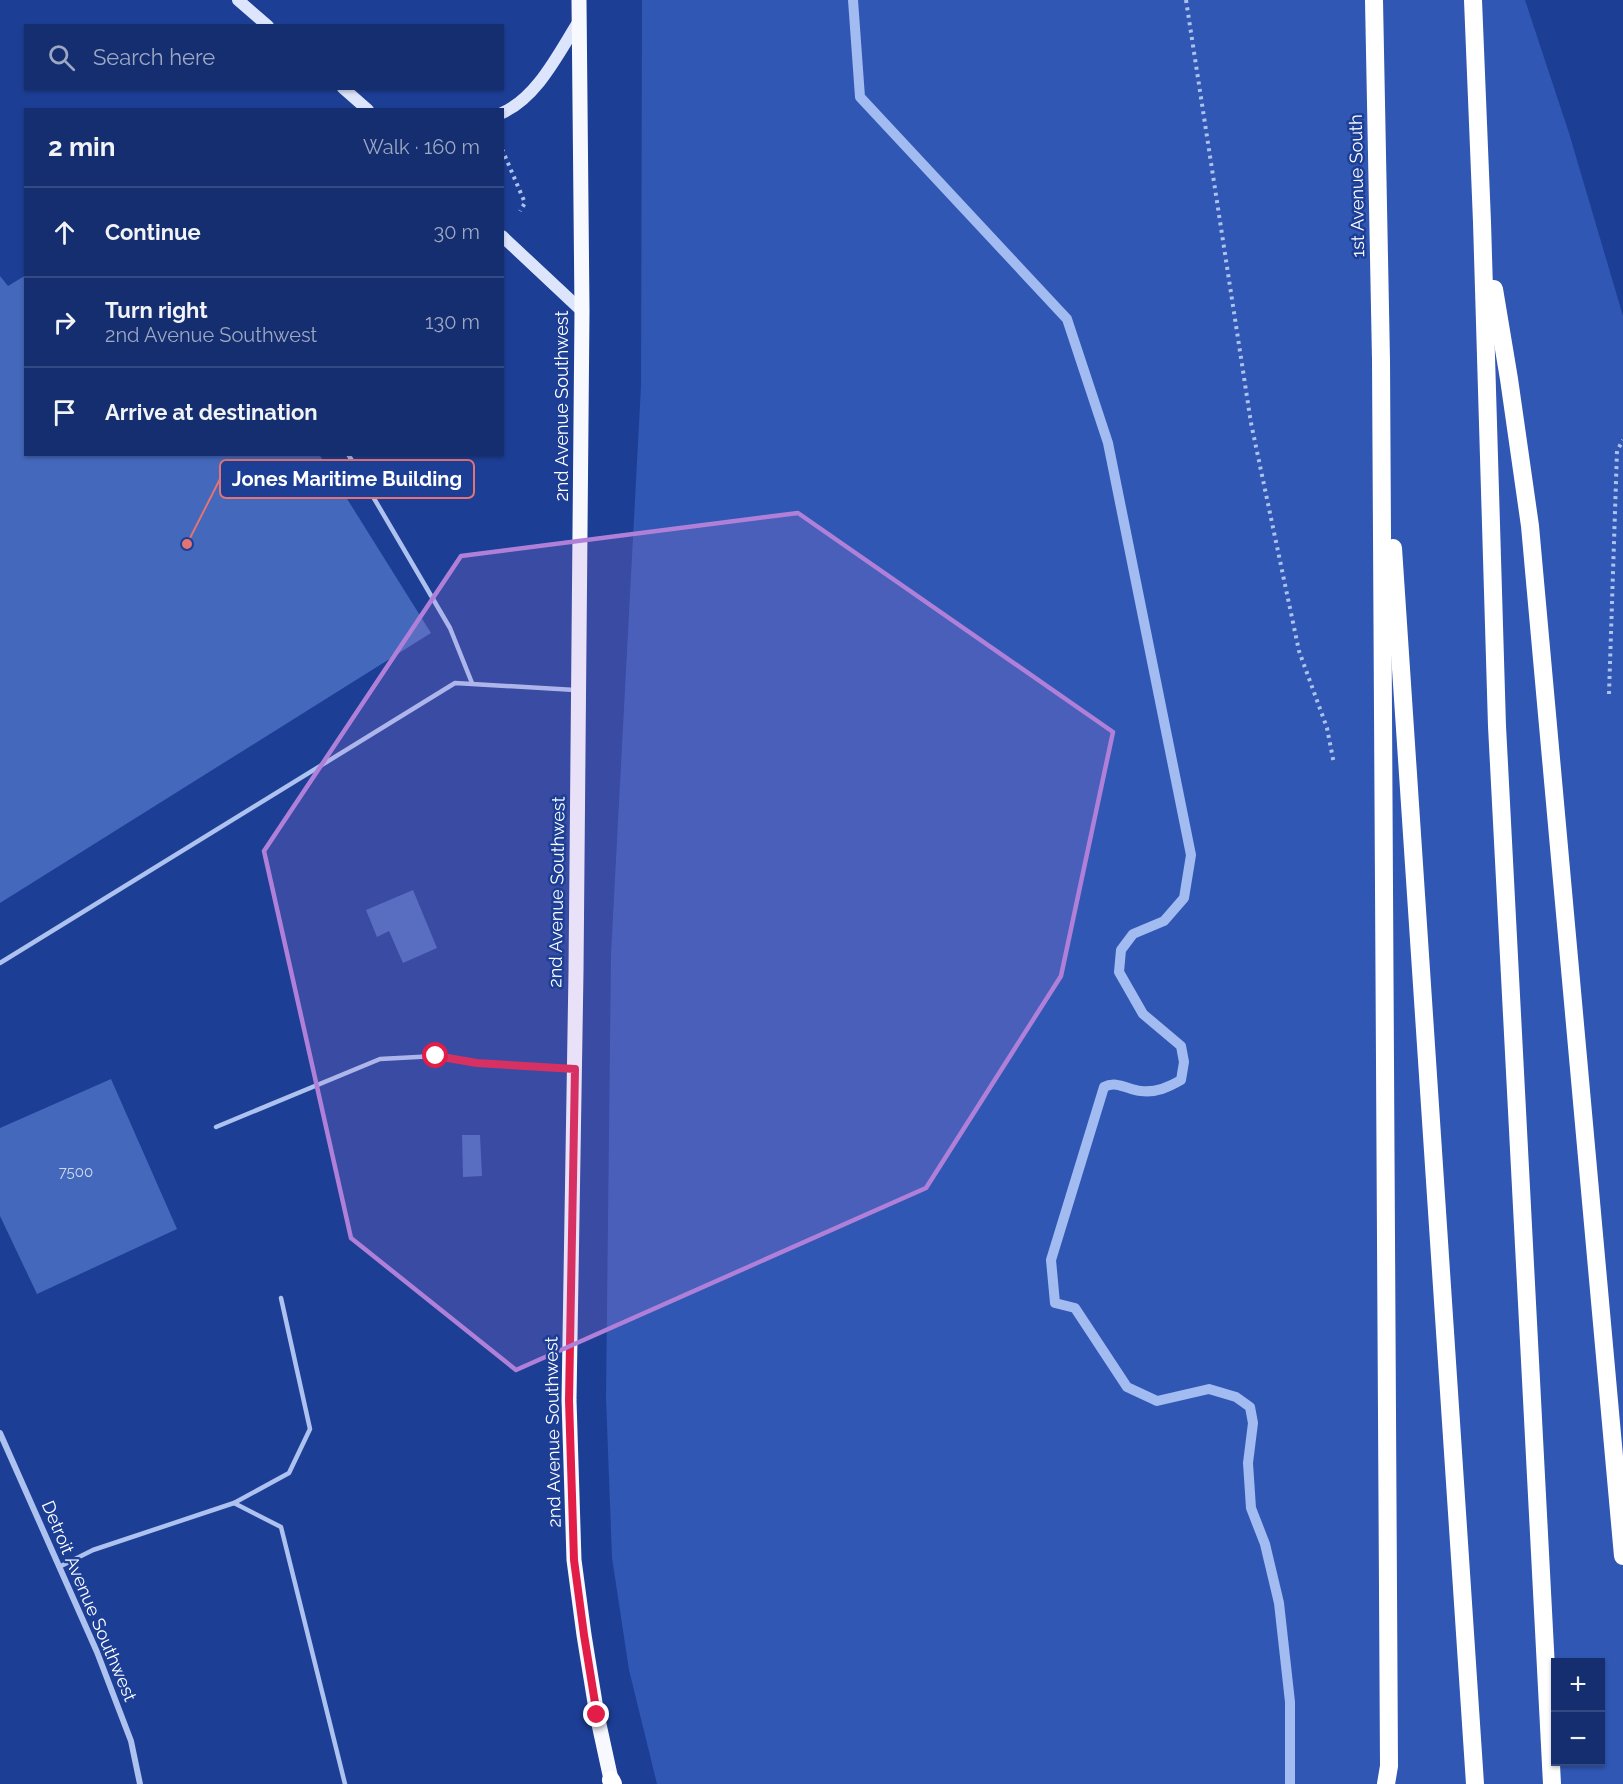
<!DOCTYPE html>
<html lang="en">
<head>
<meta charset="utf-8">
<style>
	body { margin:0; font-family:Raleway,sans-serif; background:#223a78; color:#f1f3f6 }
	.controls { position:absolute; right:18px; bottom:18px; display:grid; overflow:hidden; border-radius:0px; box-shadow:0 2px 4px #0004 }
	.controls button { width:54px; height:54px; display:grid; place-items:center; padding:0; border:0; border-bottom:2px solid #344a83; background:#152e70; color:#f1f3f6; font:30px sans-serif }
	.stop { position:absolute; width:18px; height:18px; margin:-14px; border:4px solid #e11d48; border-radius:50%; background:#fff }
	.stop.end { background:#e11d48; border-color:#fff; box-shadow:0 2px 6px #0008 }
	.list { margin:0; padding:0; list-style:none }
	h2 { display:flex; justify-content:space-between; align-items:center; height:78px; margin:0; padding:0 24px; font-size:26px }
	h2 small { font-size:20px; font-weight:400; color:#9da8c3 }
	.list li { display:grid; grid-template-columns:39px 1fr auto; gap:18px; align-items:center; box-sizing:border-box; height:90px; padding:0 24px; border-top:2px solid #344a83 }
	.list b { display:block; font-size:22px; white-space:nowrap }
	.list p { margin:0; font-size:20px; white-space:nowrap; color:#9da8c3 }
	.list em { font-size:20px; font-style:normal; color:#9da8c3 }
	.icon { flex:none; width:33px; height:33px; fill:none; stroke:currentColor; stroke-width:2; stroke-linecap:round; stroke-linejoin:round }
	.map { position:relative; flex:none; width:1623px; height:1784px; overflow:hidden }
	.search { position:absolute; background:#152e70; box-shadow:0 2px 4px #0004; left:24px; top:24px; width:480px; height:66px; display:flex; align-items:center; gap:15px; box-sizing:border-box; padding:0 21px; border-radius:0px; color:#9da8c3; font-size:22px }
	.panel { position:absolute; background:#152e70; box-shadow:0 2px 4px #0004; left:24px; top:108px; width:480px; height:348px; border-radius:0px }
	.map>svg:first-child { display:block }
	.green { fill:#3057b3; fill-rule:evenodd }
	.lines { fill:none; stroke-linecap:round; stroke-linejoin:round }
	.stream { stroke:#a2bbf1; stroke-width:10 }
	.building { fill:#4468bc }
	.path { stroke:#aec2ef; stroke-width:4; stroke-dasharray:3 4.5; stroke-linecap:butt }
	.lane { stroke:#aec2ef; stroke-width:4.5 }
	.street { stroke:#aec2ef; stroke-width:6 }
	.secondary { stroke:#dce5fb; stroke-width:12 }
	.primary { stroke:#f7f9ff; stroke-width:15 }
	.highway { stroke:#fff; stroke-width:18 }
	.route { stroke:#e11d48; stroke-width:8 }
	.marked { fill:#b080d9; fill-opacity:0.2; stroke:#b080d9; stroke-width:4.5; stroke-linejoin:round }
	.labels { text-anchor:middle; stroke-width:5; stroke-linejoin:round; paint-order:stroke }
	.number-label { font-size:15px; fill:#d0d9ee }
	.street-label { font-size:18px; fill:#fff; stroke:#1c3e95 }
	.leader { fill:none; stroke:#e47373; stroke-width:2 }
	.callout-dot { fill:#e47373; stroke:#1c3e95; stroke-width:2 }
	.callout { fill:#1c3e95; stroke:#e47373; stroke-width:2 }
	.callout-label { font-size:20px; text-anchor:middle; font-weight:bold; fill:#fff }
</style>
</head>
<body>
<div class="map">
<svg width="1623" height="1784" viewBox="0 0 1623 1784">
	<rect width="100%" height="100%" fill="#1c3e95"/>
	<!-- green -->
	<path class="green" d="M642,0H1525L1569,133L1623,316V1784H657L629,1670L612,1558L606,1398L611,954L641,386ZM1556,1662H1600V1762H1556Z"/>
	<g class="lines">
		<!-- stream -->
		<path class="stream" d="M853,0L860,97L1067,319L1108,443L1191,855L1184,898L1164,921L1133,934L1121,950L1119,972L1143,1014L1181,1046L1184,1062L1181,1080C1169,1087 1156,1093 1141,1091C1128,1090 1117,1080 1104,1087L1051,1260L1055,1303L1075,1308L1127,1387L1157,1401L1209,1389L1236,1397L1250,1407L1253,1423L1248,1463L1251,1508L1265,1544L1279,1603L1290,1702V1784"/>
	</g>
	<!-- building -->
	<g class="building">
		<polygon points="26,275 26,454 319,454 431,633 0,903 0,276 8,286"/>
		<polygon points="413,890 437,948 403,963 389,931 377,937 366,910"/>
		<polygon points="111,1079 177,1229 37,1294 0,1216 0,1128"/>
		<polygon points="462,1135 480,1135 482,1176 463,1177"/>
	</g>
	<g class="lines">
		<!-- path -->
		<g class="path">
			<polyline points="1186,0 1251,423 1299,651 1327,728 1334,764"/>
			<polyline points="502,149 525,203 520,211"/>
			<polyline points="1609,694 1617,451 1623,440"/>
		</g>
		<!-- lane -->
		<g class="lane">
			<polyline points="348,454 450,628 472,683"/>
			<polyline points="0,963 455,683 575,690"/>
			<polyline points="216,1127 380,1059 436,1056 477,1063 572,1069"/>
			<polyline points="234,1503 289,1473 310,1429 281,1298"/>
			<polyline points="59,1567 93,1550 234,1503 281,1527 345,1784"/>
		</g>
		<!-- street -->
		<polyline class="street" points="0,1433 97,1652 131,1741 140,1784"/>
		<!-- secondary -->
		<g class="secondary">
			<polyline points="238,0 268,26"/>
			<polyline points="343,88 368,110"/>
			<path d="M502,113C538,97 559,52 579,21"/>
			<polyline points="502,236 582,311"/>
		</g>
		<!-- primary -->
		<polyline class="primary" points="579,0 582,311 576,972 569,1400 574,1560 584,1635 597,1715 612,1784"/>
		<!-- highway -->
		<g class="highway">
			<polyline points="1374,0 1381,360 1389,1766 1386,1784"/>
			<polyline points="1473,0 1482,222 1497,726 1552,1784"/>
			<polyline points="1494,289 1509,379 1530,526 1623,1556"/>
			<polyline points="1393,548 1475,1784"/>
			<polyline points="611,1780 613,1784"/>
		</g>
	</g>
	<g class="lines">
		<!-- route -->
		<polyline class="route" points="436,1056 477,1063 575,1069 569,1400 574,1560 584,1635 597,1715"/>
	</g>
	<!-- marked area -->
	<path class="marked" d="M798,513L1113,732L1061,976L926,1188L516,1370L351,1238L264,851L461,556Z"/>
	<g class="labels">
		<!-- number labels -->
		<g class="number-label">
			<text x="76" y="1177">7500</text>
		</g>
		<!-- street labels -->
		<g class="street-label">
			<text transform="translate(1357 186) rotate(-91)" y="6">1st Avenue South</text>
			<text transform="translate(562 406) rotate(-90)" y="6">2nd Avenue Southwest</text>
			<text transform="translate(557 892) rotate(-89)" y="6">2nd Avenue Southwest</text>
			<text transform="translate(553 1432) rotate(-91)" y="6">2nd Avenue Southwest</text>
			<text transform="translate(89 1601) rotate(67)" y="6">Detroit Avenue Southwest</text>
		</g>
	</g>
	<!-- callouts -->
	<path class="leader" d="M187 544L220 479"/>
	<circle class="callout-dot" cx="187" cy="544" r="6"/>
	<rect class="callout" x="220" y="460" width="254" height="38" rx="6"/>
	<g class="callout-label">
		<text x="347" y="486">Jones Maritime Building</text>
	</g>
</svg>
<div class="controls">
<button>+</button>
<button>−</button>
</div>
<div class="stop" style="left:436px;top:1056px"></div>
<div class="stop end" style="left:597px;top:1715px"></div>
<div class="search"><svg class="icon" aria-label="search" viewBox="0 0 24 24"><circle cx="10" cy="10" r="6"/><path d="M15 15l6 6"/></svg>Search here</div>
<section class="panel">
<h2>2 min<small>Walk · 160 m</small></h2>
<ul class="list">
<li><svg class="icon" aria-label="ahead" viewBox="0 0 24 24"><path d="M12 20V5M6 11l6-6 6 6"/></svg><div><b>Continue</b></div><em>30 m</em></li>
<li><svg class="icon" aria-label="right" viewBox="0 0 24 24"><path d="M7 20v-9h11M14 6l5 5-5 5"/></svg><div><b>Turn right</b><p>2nd Avenue Southwest</p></div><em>130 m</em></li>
<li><svg class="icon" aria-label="arrive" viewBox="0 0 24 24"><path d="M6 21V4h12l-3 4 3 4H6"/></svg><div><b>Arrive at destination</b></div></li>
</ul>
</section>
</div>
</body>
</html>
